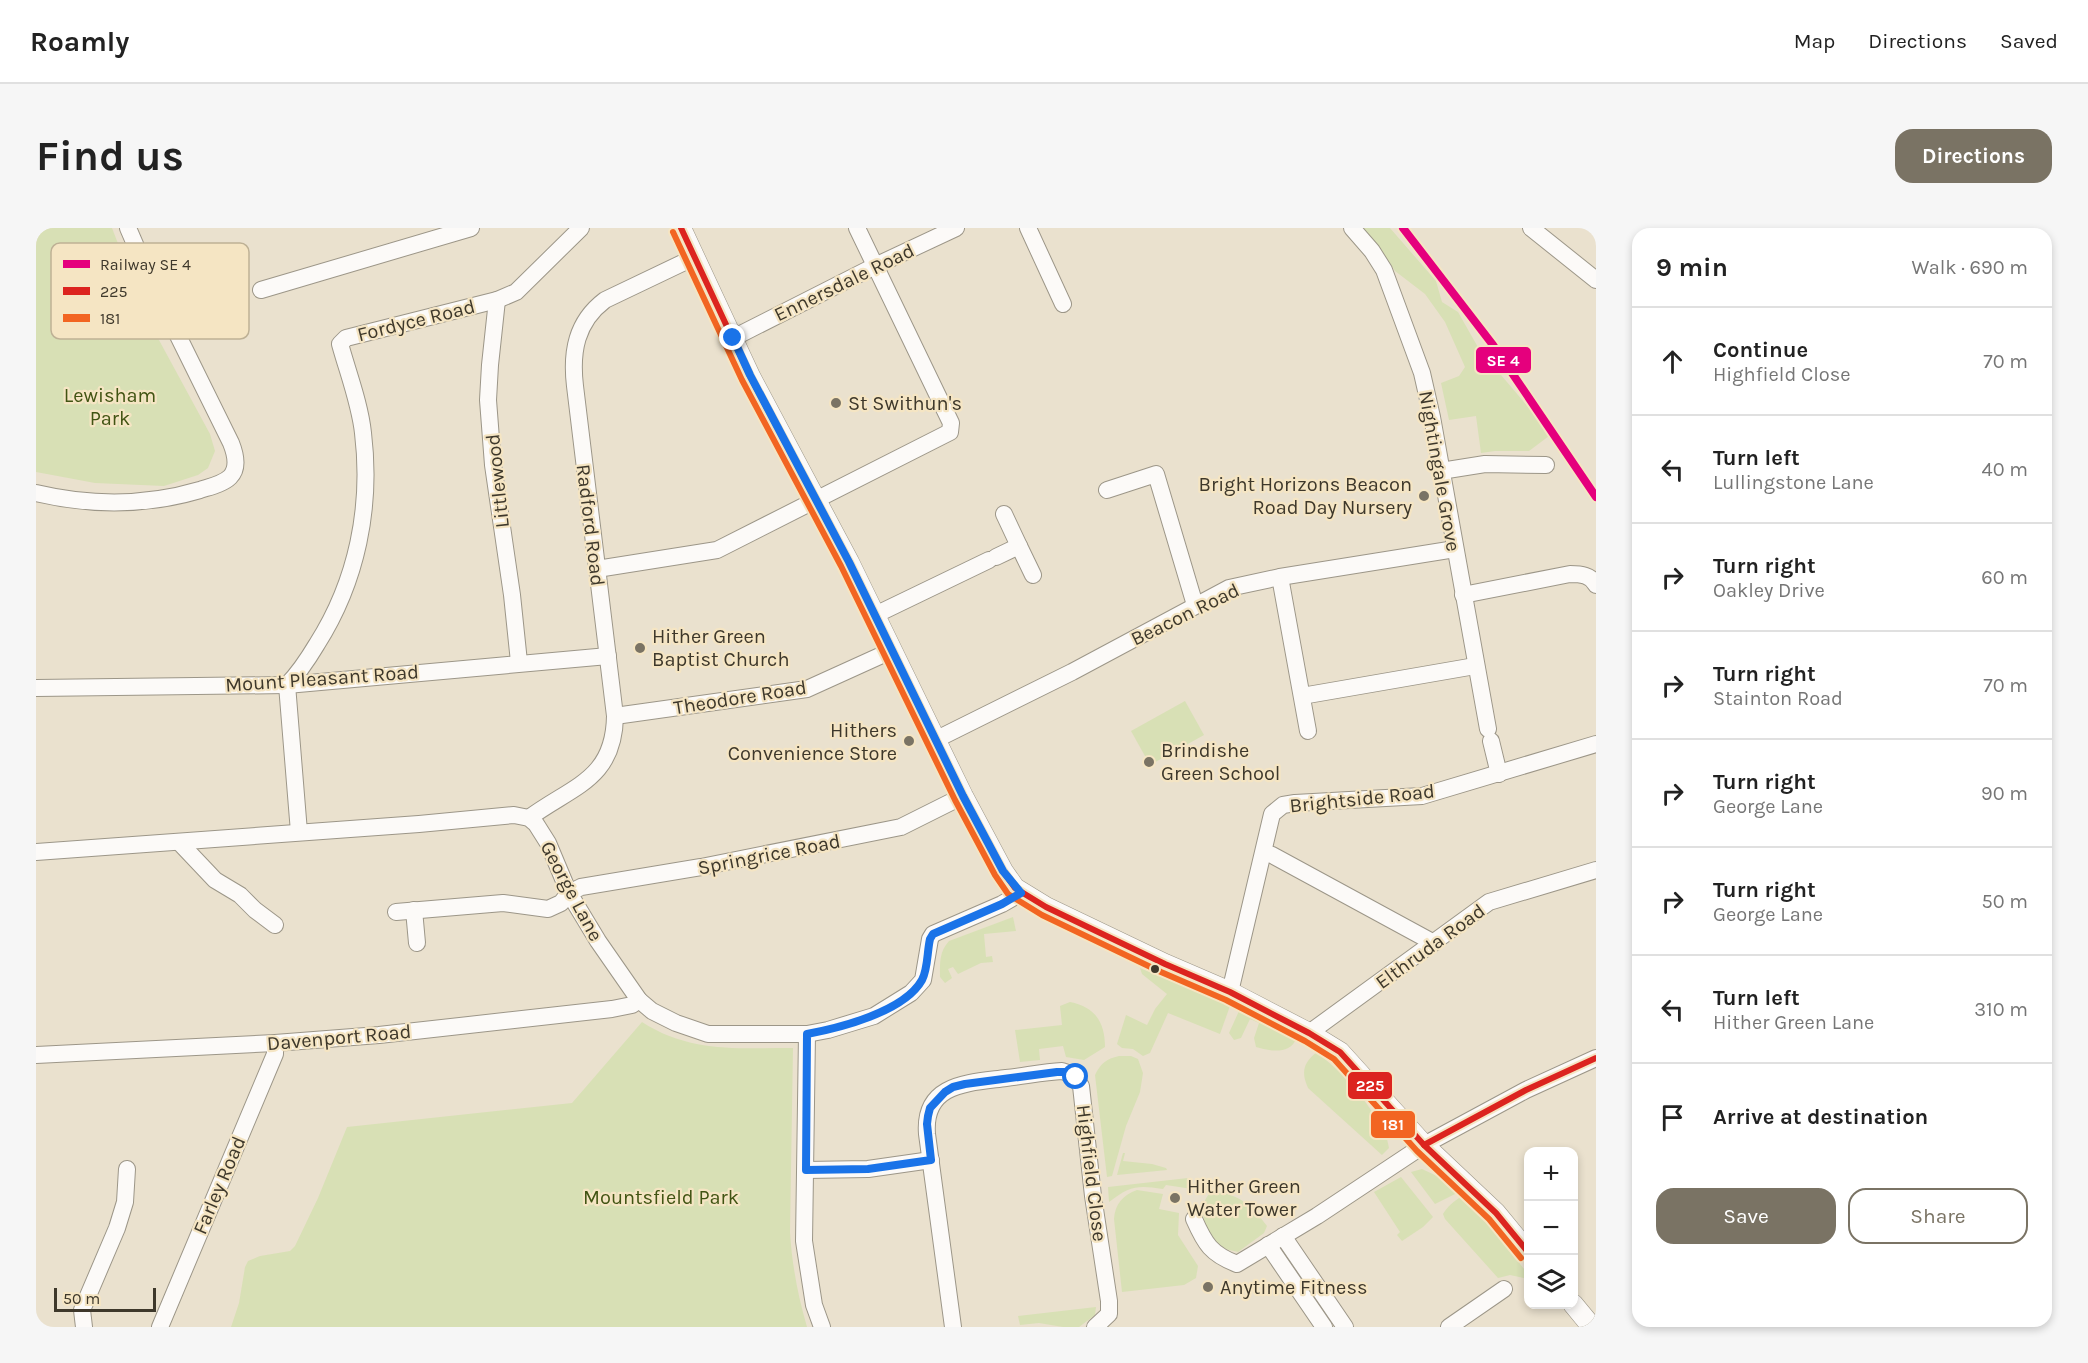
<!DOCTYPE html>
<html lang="en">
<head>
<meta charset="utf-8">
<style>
	body { margin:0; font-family:Karla,sans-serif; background:#f6f6f6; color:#222 }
	.controls { position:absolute; right:18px; bottom:18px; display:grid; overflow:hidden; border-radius:12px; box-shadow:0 3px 9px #0003 }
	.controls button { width:54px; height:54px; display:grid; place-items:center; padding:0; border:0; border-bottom:2px solid #e0e0e0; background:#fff; color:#222; font:30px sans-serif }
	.scale { position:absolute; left:18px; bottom:15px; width:102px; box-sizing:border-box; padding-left:6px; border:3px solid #3e382b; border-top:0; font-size:16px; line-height:21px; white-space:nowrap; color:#3e382b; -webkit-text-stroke:4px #f5e5c3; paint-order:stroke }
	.stop { position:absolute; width:18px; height:18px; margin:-14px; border:4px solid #1a73e8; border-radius:50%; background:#fff }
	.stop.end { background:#1a73e8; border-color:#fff; box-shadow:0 2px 6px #0008 }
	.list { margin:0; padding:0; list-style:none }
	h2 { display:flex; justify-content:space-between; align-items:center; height:78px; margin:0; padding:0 24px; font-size:26px }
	h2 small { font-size:20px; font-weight:400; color:#767676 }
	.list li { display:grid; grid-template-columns:39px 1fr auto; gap:18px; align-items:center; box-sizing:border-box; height:108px; padding:0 24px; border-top:2px solid #e0e0e0 }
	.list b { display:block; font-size:22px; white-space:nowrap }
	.list p { margin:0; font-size:20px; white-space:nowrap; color:#767676 }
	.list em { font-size:20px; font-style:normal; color:#767676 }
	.actions { display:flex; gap:12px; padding:18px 24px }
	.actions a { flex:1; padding:14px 0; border:2px solid #7a7364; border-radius:18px; text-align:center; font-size:21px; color:#7a7364 }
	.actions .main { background:#7a7364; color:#fff }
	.icon { flex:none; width:33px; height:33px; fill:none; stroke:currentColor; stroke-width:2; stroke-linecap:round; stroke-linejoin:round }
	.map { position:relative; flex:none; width:1560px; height:1099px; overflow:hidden; border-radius:18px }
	header { display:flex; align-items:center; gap:36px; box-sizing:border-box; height:84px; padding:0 30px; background:#fff; border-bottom:2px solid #e0e0e0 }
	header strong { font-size:28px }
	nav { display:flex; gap:33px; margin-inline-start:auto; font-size:21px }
	.intro { display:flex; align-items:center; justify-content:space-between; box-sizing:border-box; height:144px; padding:0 36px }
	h1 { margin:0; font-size:42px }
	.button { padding:15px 27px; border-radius:18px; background:#7a7364; color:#fff; font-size:21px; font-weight:700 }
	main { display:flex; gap:36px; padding:0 36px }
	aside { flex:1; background:#fff; border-radius:18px; box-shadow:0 3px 9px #0003 }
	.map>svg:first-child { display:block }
	.green { fill:#d8e0b5 }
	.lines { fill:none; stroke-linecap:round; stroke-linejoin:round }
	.minor-casing { stroke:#9c9688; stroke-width:18 }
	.tertiary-casing { stroke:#9c9688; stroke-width:21 }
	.minor { stroke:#fcfaf8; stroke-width:16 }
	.tertiary { stroke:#fcfaf8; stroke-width:20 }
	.bus-1-casing { stroke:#f5e5c3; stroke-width:10 }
	.bus-2-casing { stroke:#f5e5c3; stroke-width:10 }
	.bus-1 { stroke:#dc241f; stroke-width:6 }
	.bus-2 { stroke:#f26522; stroke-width:6 }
	.rail-1-casing { stroke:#f5e5c3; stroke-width:12 }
	.rail-1 { stroke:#e5007d; stroke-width:8 }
	.route { stroke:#1a73e8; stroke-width:8 }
	.poi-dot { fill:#7a7364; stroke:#f5e5c3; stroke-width:2 }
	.bus-dot { fill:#3e382b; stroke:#f5e5c3; stroke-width:2 }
	.labels { text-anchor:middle; stroke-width:4.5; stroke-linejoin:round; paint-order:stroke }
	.street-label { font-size:20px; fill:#3e382b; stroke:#f5e5c3 }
	.park-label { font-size:20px; fill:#415413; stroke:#f5e5c3 }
	.poi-label { font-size:20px; fill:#3e382b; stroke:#f5e5c3; text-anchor:start }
	.key { fill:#f5e5c3; stroke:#beb195; stroke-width:1.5 }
	.key-label { font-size:16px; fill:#3e382b }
	.line-badge { stroke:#f5e5c3; stroke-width:2 }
	.badge-label { font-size:16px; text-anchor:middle; font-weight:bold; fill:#fff }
</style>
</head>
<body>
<header>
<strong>Roamly</strong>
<nav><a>Map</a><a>Directions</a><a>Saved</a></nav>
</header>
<div class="intro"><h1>Find us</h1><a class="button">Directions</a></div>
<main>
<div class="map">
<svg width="1560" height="1099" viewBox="0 0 1560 1099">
	<rect width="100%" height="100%" fill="#eae1ce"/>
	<!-- green -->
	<g class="green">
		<polygon points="0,0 76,0 111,90 174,206 179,223 172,240 162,247 128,258 59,255 0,244"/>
		<polygon points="1325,0 1354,0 1400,53 1406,74 1422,84 1443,121 1498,186 1513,208 1493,223 1459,223 1445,225 1440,188 1413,192 1405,155 1423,148 1429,139 1409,94 1389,66 1359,43 1346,23"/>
		<polygon points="1149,473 1168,507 1114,537 1095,503"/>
		<path d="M977,689L980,703L948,706L950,729L956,728L957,734L945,735L922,746L917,739L912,741L916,750L909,755L904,749C904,735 903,724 913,713Z"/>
		<polygon points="1104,740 1194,778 1184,806 1132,785 1114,825 1107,828 1097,821 1086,820 1081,816 1090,787 1111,797 1119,781 1131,766 1106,746"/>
		<path d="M1034,774C1059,779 1069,794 1069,819L1048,832L1030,829L1027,818L1003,821L1004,832L984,834L979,802L1026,797L1024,778Z"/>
		<path d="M1203,783L1254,804L1260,811C1254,827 1233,823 1220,819L1218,810L1223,795L1214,791L1205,810L1198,812L1193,805Z"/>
		<path d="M606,794C654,825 702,820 757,820L754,1004C756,1037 762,1068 771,1099H195L203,1075L209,1039L212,1033L224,1028L254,1023L259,1018L282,970L311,899L536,875Z"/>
		<path d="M1281,824L1316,855L1349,902L1353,920L1346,927L1272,860C1265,844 1267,835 1281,824Z"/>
		<path d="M1083,828H1095L1102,831L1107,845L1104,864L1090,898L1076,948L1071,949L1059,847C1065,835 1070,831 1083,828Z"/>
		<polygon points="1087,925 1089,925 1087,933 1116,936 1130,940 1131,942 1081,947"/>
		<polygon points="1386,941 1401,948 1423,964 1399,976 1375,944"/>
		<polygon points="1365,949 1397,989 1387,999 1366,1013 1361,1007 1364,1004 1338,964"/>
		<path d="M1152,950L1156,955V961L1130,957L1127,961C1101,957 1094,958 1073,974L1072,959Z"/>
		<path d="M1101,962L1127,966L1123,981L1143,985L1142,1007L1162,1038L1160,1050L1148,1057L1086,1064L1078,991C1079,976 1087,967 1101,962Z"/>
		<path d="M1185,965C1205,967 1219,982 1231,998L1228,1005L1202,1024L1189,1021L1181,1015L1179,1017C1171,1002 1160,981 1173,966Z"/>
		<path d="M1426,968L1433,971L1492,1046V1051L1474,1047L1462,1050L1409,991L1407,986C1411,979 1418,973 1426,968Z"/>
		<polygon points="1060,1079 1059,1087 1043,1099 1027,1099 1003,1095 984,1097 982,1088"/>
	</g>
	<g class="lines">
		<defs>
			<g id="minor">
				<polyline points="992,0 1027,76"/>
				<polyline points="1316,0 1336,23 1348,42 1386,145 1396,189 1452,501"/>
				<polyline points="1495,0 1560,52"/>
				<polyline points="225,62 435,0"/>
				<polyline points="461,72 454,137 452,172 457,237 476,367 483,434"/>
				<polyline points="697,110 839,38 920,0"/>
				<polyline points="1405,243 1449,236 1510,237"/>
				<polyline points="1071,262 1120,246 1159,377"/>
				<path d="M0,265C55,278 110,278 164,262C173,259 187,256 194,249C203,240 199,225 195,215L114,51L92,0"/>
				<polyline points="983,318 997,347"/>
				<polyline points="960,329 983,318 968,286"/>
				<polyline points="561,341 681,322 914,204 915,195 821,0"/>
				<polyline points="1244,349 1272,503"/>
				<path d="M1427,367L1534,346C1545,346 1555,347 1560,357"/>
				<polyline points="839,387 953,332"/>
				<polyline points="0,460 251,457 572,428"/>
				<polyline points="1266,468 1439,438"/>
				<polyline points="579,488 771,461 857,422"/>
				<polyline points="899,512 1036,444 1193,360 1244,349 1419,321"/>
				<polyline points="1455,513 1463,546"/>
				<path d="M493,590C536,558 578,552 579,488L539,158C535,124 540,94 569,72L659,29"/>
				<path d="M263,604L251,457C263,445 272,431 281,416C321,353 336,279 327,205C324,176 312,145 304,116L310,110L461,72L480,64L545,0"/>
				<polyline points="143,614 179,652 204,667 219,682 239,697"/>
				<polyline points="0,624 383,596 478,587 493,590 500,596 512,615 533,665 562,713 603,772 616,783 640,795 672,806 771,806 792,802 838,788 875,765 887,752 894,711 897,706 966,676 985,665"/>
				<polyline points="1228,624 1236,627 1398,715"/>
				<polyline points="378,682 381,715"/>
				<polyline points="360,684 467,675 512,681 525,675 533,665 545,659 665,639 865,599 927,568"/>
				<polyline points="1194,764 1236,586 1247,577 1259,575 1386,568 1560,516"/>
				<polyline points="1273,805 1453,674 1560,642"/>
				<polyline points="771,806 768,1013 778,1077 786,1099"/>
				<polyline points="0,827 239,815 343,807 576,781 596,777 603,772"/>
				<polyline points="770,942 832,941 895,932"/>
				<path d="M1158,991C1169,1016 1175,1026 1201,1036L1281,988L1388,917L1490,862L1560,830"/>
				<polyline points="1247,1008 1309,1099"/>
				<polyline points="1232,1017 1288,1099"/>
				<polyline points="48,1099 46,1082 81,1000 89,974 91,941"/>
				<polyline points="124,1099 239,826 239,815"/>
				<path d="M917,1099L891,906C887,855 932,855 970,850C989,848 1007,844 1026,843L1035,846L1045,858L1057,968L1073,1073V1086L1059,1099"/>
				<polyline points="1413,1099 1468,1061"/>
			</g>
			<g id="tertiary">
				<polyline points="645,0 714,148 813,334 927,568 967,643 979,660 1010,679 1129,736 1194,764 1273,805 1304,824 1388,917 1460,985 1492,1024"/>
				<polyline points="1537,1076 1556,1099"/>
			</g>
		</defs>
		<!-- minor casing -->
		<use href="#minor" class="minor-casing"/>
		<!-- tertiary casing -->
		<use href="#tertiary" class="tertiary-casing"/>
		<!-- minor -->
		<use href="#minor" class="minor"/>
		<!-- tertiary -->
		<use href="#tertiary" class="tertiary"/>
		<defs>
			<g id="bus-1">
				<polyline points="645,0 714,148 813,334 927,568 967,643 979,660 1010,679 1129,736 1194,764 1273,805 1304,824 1388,917 1460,985 1492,1024"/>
				<polyline points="1388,917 1490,862 1560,830"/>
			</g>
			<polyline id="bus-2" points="637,4 706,152 805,338 919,572 959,647 972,666 1006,687 1125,744 1190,772 1269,813 1298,831 1381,923 1453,991 1485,1030"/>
		</defs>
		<!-- bus-1 casing -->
		<use href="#bus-1" class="bus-1-casing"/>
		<!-- bus-2 casing -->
		<use href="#bus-2" class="bus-2-casing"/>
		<!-- bus-1 -->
		<use href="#bus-1" class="bus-1"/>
		<!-- bus-2 -->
		<use href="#bus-2" class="bus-2"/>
		<defs>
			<polyline id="rail-1" points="1367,0 1457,117 1560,269"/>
		</defs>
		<!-- rail-1 casing -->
		<use href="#rail-1" class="rail-1-casing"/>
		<!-- rail-1 -->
		<use href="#rail-1" class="rail-1"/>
	</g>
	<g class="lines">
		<!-- route -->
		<path class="route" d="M697,110L714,147L813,334L927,568L967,643L985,665L966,676L897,706L894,711C891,724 892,741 886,752C868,784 803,800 771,806L770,942L832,941L895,932L891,896L892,888L894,880L909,864L917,859L929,856L1021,844H1031L1040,849"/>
	</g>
	<!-- markers -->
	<g class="poi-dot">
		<circle cx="800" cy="175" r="6"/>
		<circle cx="1388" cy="268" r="6"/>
		<circle cx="604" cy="420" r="6"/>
		<circle cx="873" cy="513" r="6"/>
		<circle cx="1113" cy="534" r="6"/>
		<circle cx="1139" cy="970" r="6"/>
		<circle cx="1172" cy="1059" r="6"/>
	</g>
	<circle class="bus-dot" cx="1119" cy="741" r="5"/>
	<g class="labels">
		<!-- street labels -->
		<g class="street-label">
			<text transform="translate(808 54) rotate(-26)" y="7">Ennersdale Road</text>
			<text transform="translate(380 92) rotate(-14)" y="7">Fordyce Road</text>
			<text transform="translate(1404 243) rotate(80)" y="7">Nightingale Grove</text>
			<text transform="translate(461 253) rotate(-96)" y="7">Littlewood</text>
			<text transform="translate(555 297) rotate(83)" y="7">Radford Road</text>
			<text transform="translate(1149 386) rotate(-26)" y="7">Beacon Road</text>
			<text transform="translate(286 450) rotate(-4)" y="7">Mount Pleasant Road</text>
			<text transform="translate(704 469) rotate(-9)" y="7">Theodore Road</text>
			<text transform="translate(1326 570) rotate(-6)" y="7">Brightside Road</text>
			<text transform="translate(733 626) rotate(-11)" y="7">Springrice Road</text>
			<text transform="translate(536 663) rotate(62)" y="7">George Lane</text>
			<text transform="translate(1394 718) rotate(-36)" y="7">Elthruda Road</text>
			<text transform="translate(303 809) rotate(-5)" y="7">Davenport Road</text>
			<text transform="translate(1056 945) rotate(83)" y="7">Highfield Close</text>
			<text transform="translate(183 957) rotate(-67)" y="7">Farley Road</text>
		</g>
		<!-- park labels -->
		<g class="park-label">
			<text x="74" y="174">Lewisham<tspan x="74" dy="23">Park</tspan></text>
			<text x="625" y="976">Mountsfield Park</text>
		</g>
		<!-- poi labels -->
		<g class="poi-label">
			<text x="812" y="182">St Swithun's</text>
			<text x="1376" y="263" text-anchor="end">Bright Horizons Beacon<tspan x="1376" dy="23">Road Day Nursery</tspan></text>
			<text x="616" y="415">Hither Green<tspan x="616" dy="23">Baptist Church</tspan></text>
			<text x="861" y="509" text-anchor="end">Hithers<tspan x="861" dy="23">Convenience Store</tspan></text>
			<text x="1125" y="529">Brindishe<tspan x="1125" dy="23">Green School</tspan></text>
			<text x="1151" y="965">Hither Green<tspan x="1151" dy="23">Water Tower</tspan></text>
			<text x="1184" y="1066">Anytime Fitness</text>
		</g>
	</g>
	<!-- legend -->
	<rect x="15" y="15" width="198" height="96" rx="9" class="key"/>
	<rect x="27" y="32" width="27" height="8" fill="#e5007d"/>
	<rect x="27" y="59" width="27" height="8" fill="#dc241f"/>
	<rect x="27" y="86" width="27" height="8" fill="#f26522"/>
	<g class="key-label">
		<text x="64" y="42">Railway SE 4</text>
		<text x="64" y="69">225</text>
		<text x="64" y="96">181</text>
	</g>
	<g class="line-badge">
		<rect x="1439" y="118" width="57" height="28" rx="6" fill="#e5007d"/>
		<rect x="1311" y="843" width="46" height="29" rx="6" fill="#dc241f"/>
		<rect x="1334" y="882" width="46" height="29" rx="6" fill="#f26522"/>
	</g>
	<g class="badge-label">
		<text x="1467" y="138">SE 4</text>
		<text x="1334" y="863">225</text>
		<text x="1357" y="902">181</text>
	</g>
</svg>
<div class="controls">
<button>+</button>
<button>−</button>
<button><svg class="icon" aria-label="layers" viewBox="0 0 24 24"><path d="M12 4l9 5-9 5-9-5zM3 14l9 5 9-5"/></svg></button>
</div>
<div class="scale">50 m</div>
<div class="stop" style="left:1040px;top:849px"></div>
<div class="stop end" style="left:697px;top:110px"></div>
</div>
<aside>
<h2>9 min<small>Walk · 690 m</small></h2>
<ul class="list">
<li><svg class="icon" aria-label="ahead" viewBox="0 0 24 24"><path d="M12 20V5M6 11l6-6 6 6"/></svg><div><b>Continue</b><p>Highfield Close</p></div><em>70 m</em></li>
<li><svg class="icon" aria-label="left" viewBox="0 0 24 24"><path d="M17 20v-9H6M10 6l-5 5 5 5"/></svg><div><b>Turn left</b><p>Lullingstone Lane</p></div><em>40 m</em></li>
<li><svg class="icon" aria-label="right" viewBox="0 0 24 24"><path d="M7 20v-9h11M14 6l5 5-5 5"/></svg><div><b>Turn right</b><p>Oakley Drive</p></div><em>60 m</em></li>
<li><svg class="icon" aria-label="right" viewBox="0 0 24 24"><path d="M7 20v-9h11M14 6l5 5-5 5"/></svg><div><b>Turn right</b><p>Stainton Road</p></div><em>70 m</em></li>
<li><svg class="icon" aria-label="right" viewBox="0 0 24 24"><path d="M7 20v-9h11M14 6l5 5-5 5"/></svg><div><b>Turn right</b><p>George Lane</p></div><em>90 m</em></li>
<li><svg class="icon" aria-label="right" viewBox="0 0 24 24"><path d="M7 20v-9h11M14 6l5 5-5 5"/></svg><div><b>Turn right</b><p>George Lane</p></div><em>50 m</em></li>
<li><svg class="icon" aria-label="left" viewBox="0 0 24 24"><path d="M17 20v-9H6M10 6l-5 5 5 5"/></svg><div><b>Turn left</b><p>Hither Green Lane</p></div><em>310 m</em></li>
<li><svg class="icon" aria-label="arrive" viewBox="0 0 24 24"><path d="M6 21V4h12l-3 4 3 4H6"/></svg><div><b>Arrive at destination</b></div></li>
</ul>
<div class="actions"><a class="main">Save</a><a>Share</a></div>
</aside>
</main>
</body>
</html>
